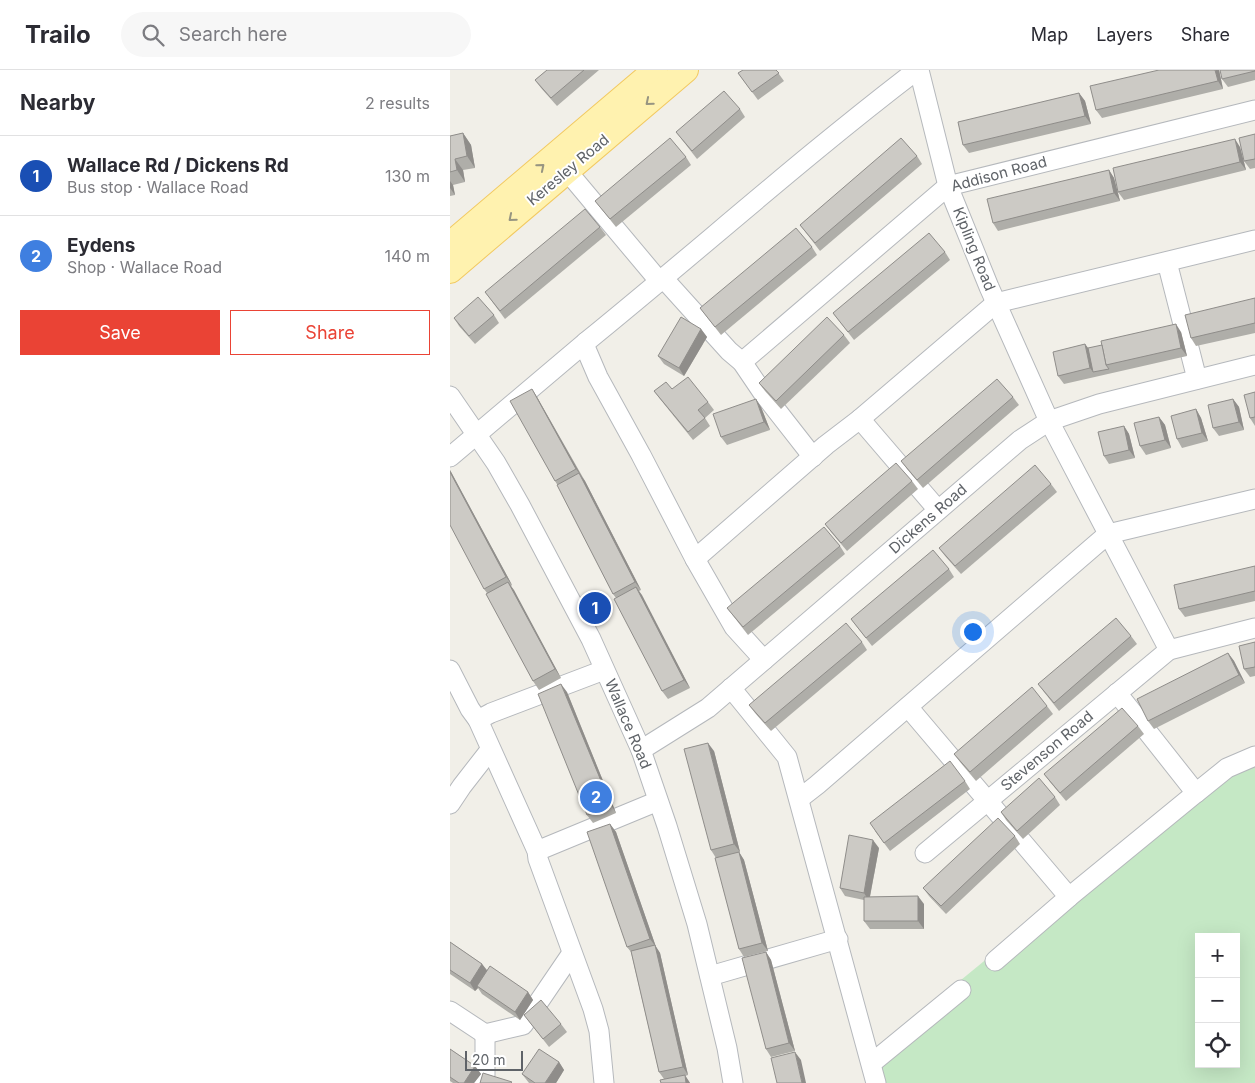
<!DOCTYPE html>
<html lang="en">
<head>
<meta charset="utf-8">
<style>
	body { margin:0; font-family:Inter,sans-serif; background:#f7f7f7; color:#2b2b33 }
	.controls { position:absolute; right:15px; bottom:15px; display:grid; overflow:hidden; border-radius:0px; box-shadow:0 5px 20px #0002 }
	.controls button { width:45px; height:45px; display:grid; place-items:center; padding:0; border:0; border-bottom:1px solid #e1e1e2; background:#fff; color:#2b2b33; font:25px sans-serif }
	.scale { position:absolute; left:15px; bottom:12px; width:58px; box-sizing:border-box; padding-left:5px; border:2px solid #5f6368; border-top:0; font-size:14px; line-height:18px; white-space:nowrap; color:#5f6368; -webkit-text-stroke:4px #fff; paint-order:stroke }
	.you { position:absolute; left:522px; top:561px; width:18px; height:18px; margin:-12px; border:4px solid #fff; border-radius:50%; background:#1a73e8; box-shadow:0 0 0 8px #1a73e833 }
	.badge { display:grid; place-items:center; width:32px; height:32px; border-radius:50%; background:#ea4335; color:#fff; font-size:16px; font-weight:700 }
	.pin { position:absolute; translate:-50% -50%; border:2px solid #fff; box-shadow:0 1px 5px #0006 }
	.list { margin:0; padding:0; list-style:none }
	h2 { display:flex; justify-content:space-between; align-items:center; height:65px; margin:0; padding:0 20px; font-size:21px }
	h2 small { font-size:16px; font-weight:400; color:#7c7c81 }
	.list li { display:grid; grid-template-columns:32px 1fr auto; gap:15px; align-items:center; box-sizing:border-box; height:80px; padding:0 20px; border-top:1px solid #e1e1e2 }
	.list b { display:block; font-size:19px; white-space:nowrap }
	.list p { margin:0; font-size:16px; white-space:nowrap; color:#7c7c81 }
	.list em { font-size:16px; font-style:normal; color:#7c7c81 }
	.actions { display:flex; gap:10px; padding:15px 20px }
	.actions a { flex:1; padding:11px 0; border:1px solid #ea4335; border-radius:0px; text-align:center; font-size:18px; color:#ea4335 }
	.actions .main { background:#ea4335; color:#fff }
	.icon { flex:none; width:28px; height:28px; fill:none; stroke:currentColor; stroke-width:2; stroke-linecap:round; stroke-linejoin:round }
	.map { position:relative; flex:none; width:805px; height:1013px; overflow:hidden }
	header { display:flex; align-items:center; gap:30px; box-sizing:border-box; height:70px; padding:0 25px; background:#fff; border-bottom:1px solid #e1e1e2 }
	header strong { font-size:24px }
	nav { display:flex; gap:28px; margin-inline-start:auto; font-size:18px }
	.search { width:350px; height:45px; background:#f7f7f7; display:flex; align-items:center; gap:12px; box-sizing:border-box; padding:0 18px; border-radius:28px; color:#7c7c81; font-size:19px }
	main { display:flex }
	aside { flex:1; background:#fff }
	.map>svg:first-child { display:block }
	.green { fill:#c5e8c5; fill-rule:evenodd }
	.lines { fill:none; stroke-linecap:round; stroke-linejoin:round }
	.minor-casing { stroke:#b5b8bc; stroke-width:21 }
	.major-casing { stroke:#f2c960; stroke-width:26 }
	.minor { stroke:#fff; stroke-width:19 }
	.major { stroke:#fff2af; stroke-width:24 }
	.wall { fill:#afaea9 }
	.shaded-wall { fill:#8f8d8a }
	.building { fill:#cccac5; stroke:#8f8d8a }
	.oneway { stroke:#979581 }
	.labels { text-anchor:middle; stroke-width:4; stroke-linejoin:round; paint-order:stroke }
	.street-label { font-size:15px; fill:#5f6368; stroke:#fff }
</style>
</head>
<body>
<header>
<strong>Trailo</strong>
<div class="search"><svg class="icon" aria-label="search" viewBox="0 0 24 24"><circle cx="10" cy="10" r="6"/><path d="M15 15l6 6"/></svg>Search here</div>
<nav><a>Map</a><a>Layers</a><a>Share</a></nav>
</header>
<main>
<aside>
<h2>Nearby<small>2 results</small></h2>
<ul class="list">
<li><span class="badge" style="background:#1a4fb4">1</span><div><b>Wallace Rd / Dickens Rd</b><p>Bus stop · Wallace Road</p></div><em>130 m</em></li>
<li><span class="badge" style="background:#3f7fe0">2</span><div><b>Eydens</b><p>Shop · Wallace Road</p></div><em>140 m</em></li>
</ul>
<div class="actions"><a class="main">Save</a><a>Share</a></div>
</aside>
<div class="map">
<svg width="805" height="1013" viewBox="0 0 805 1013">
	<rect width="100%" height="100%" fill="#f1efe8"/>
	<!-- green -->
	<path class="green" d="M805,689V1013H423L417,987L638,806ZM749,867H786V994H749Z"/>
	<g class="lines">
		<defs>
			<g id="minor">
				<polyline points="469,0 498,116 539,217 599,351 719,580"/>
				<polyline points="117,101 210,212"/>
				<polyline points="717,192 747,309"/>
				<polyline points="214,209 279,281 292,292 313,323 363,387"/>
				<polyline points="292,292 498,116 805,40"/>
				<polyline points="0,326 46,393 70,435 141,569 191,680 217,756 247,854 277,978 283,1013"/>
				<polyline points="410,349 488,440"/>
				<polyline points="0,387 136,272"/>
				<polyline points="245,489 376,375 410,349 546,233 805,170"/>
				<path d="M314,590L284,557L245,489L191,385L148,307L136,279V272C247,182 353,87 467,0"/>
				<polyline points="0,600 20,639 28,650 87,781 88,789 143,939 149,961 154,1013"/>
				<polyline points="281,618 337,687 426,1013"/>
				<polyline points="458,637 619,827 545,891"/>
				<polyline points="28,650 41,643 154,600"/>
				<polyline points="191,680 258,638 570,370 599,351 649,334 805,295"/>
				<polyline points="746,723 777,698 805,686"/>
				<polyline points="349,729 367,715 658,464 805,429"/>
				<polyline points="0,734 12,716 40,680"/>
				<polyline points="87,781 208,731"/>
				<polyline points="475,783 719,580 805,558"/>
				<polyline points="619,827 746,723 667,623"/>
				<polyline points="260,906 388,869"/>
				<polyline points="0,941 35,964"/>
				<polyline points="35,964 73,955 122,883"/>
				<polyline points="422,993 511,920"/>
				<polyline points="30,1013 35,1005 35,964"/>
			</g>
			<g id="major">
				<polyline points="0,174 205,0"/>
				<polyline points="0,201 236,0"/>
			</g>
		</defs>
		<!-- minor casing -->
		<use href="#minor" class="minor-casing"/>
		<!-- major casing -->
		<use href="#major" class="major-casing"/>
		<!-- minor -->
		<use href="#minor" class="minor"/>
		<!-- major -->
		<use href="#major" class="major"/>
	</g>
	<!-- wall -->
	<g class="wall">
		<polygon points="97,0 149,0 107,36 91,18 85,10"/>
		<polygon points="326,0 334,11 308,30 288,3"/>
		<polygon points="769,0 773,19 652,48 646,40"/>
		<polygon points="805,0 805,10 778,17 772,9"/>
		<polygon points="629,23 635,31 641,54 519,83 513,75"/>
		<polygon points="290,39 295,47 247,89 226,62"/>
		<polygon points="0,63 0,66 13,63 21,75 25,98 13,100 15,112 3,115 5,125 0,126"/>
		<polygon points="805,64 805,98 800,99 794,91"/>
		<polygon points="790,77 796,100 674,130 668,122"/>
		<polygon points="467,86 472,94 370,181 350,155"/>
		<polygon points="236,87 241,95 166,157 145,131"/>
		<polygon points="659,100 664,108 670,131 548,161 543,153"/>
		<polygon points="150,157 156,165 55,249 35,222"/>
		<polygon points="362,177 367,185 271,265 250,238"/>
		<polygon points="495,182 500,190 404,270 383,243"/>
		<polygon points="805,228 805,263 746,276 741,268"/>
		<polygon points="44,245 49,253 25,274 9,256 4,248"/>
		<polygon points="251,259 257,267 234,306 214,294 208,286"/>
		<polygon points="731,262 737,286 614,314 608,306 635,274 638,278"/>
		<polygon points="394,265 400,273 331,339 315,321 309,313"/>
		<polygon points="82,319 87,327 135,411 191,520 189,521 240,618 218,629 212,621 166,528 163,524 108,416 105,411"/>
		<polygon points="222,319 258,332 264,340 255,348 260,356 243,370 210,329 204,321"/>
		<polygon points="805,322 805,356 800,348"/>
		<polygon points="563,327 569,335 473,418 457,399 451,391"/>
		<polygon points="783,329 789,337 794,360 769,366 763,358"/>
		<polygon points="311,337 320,360 277,375 271,367"/>
		<polygon points="746,339 751,348 758,371 732,378 727,369"/>
		<polygon points="709,347 715,355 721,378 696,385 690,376"/>
		<polygon points="674,356 679,364 685,388 659,394 654,386"/>
		<polygon points="0,400 62,515 61,516 111,608 89,620 83,611 37,523 34,519"/>
		<polygon points="462,411 468,419 397,481 381,462 375,454"/>
		<polygon points="601,414 607,422 511,504 495,486 489,478"/>
		<polygon points="390,476 395,484 298,565 277,538"/>
		<polygon points="805,496 805,531 735,547 729,539"/>
		<polygon points="499,499 504,507 422,576 401,549"/>
		<polygon points="681,566 687,574 609,641 594,622 588,614"/>
		<polygon points="412,572 417,580 321,661 305,643 299,635"/>
		<polygon points="805,572 805,606 800,607 794,599"/>
		<polygon points="778,583 784,591 795,613 704,659 698,651"/>
		<polygon points="117,622 166,743 143,753 137,745"/>
		<polygon points="597,636 603,644 526,711 510,692 504,684"/>
		<polygon points="688,656 694,664 616,731 600,712 594,704"/>
		<polygon points="264,681 290,782 289,782 294,790 318,881 294,887 289,879 266,788 261,780"/>
		<polygon points="515,711 520,719 440,781 425,761"/>
		<polygon points="605,727 610,735 573,769 556,750 551,742"/>
		<polygon points="160,754 166,762 206,877 210,883 238,1005 235,1006 240,1013 214,1009 209,1002 181,882 177,877"/>
		<polygon points="565,766 570,774 496,844 479,826 473,818"/>
		<polygon points="429,778 420,827 474,834 474,859 420,859 414,851 414,830 395,826 390,818"/>
		<polygon points="0,872 32,894 37,900 78,922 83,930 70,950 32,924 28,918 25,921 0,904"/>
		<polygon points="316,882 321,890 345,981 321,987 316,979"/>
		<polygon points="74,945 111,954 117,962 99,977"/>
		<polygon points="0,979 25,996 31,1004 24,1013 3,1013 0,1011"/>
		<polygon points="109,992 114,1000 106,1013 79,1013 72,1004"/>
	</g>
	<!-- shaded-wall -->
	<g class="shaded-wall">
		<polygon points="765,0 769,0 773,19 768,11"/>
		<polygon points="629,23 635,31 641,54 635,46"/>
		<polygon points="13,63 21,75 25,98 17,86"/>
		<polygon points="785,69 790,77 796,100 790,92"/>
		<polygon points="5,89 13,100 15,112 7,100"/>
		<polygon points="659,100 664,108 670,131 664,123"/>
		<polygon points="0,111 3,115 5,125 0,118"/>
		<polygon points="726,254 731,262 737,286 731,278"/>
		<polygon points="251,259 257,267 234,306 229,298"/>
		<polygon points="635,274 641,282 643,302 640,298"/>
		<polygon points="82,319 87,327 132,407 126,399"/>
		<polygon points="306,329 311,337 320,360 314,352"/>
		<polygon points="783,329 789,337 794,360 789,352"/>
		<polygon points="746,339 751,348 758,371 752,363"/>
		<polygon points="709,347 715,355 721,378 715,370"/>
		<polygon points="674,356 679,364 685,388 679,380"/>
		<polygon points="0,400 62,515 56,507 0,402"/>
		<polygon points="129,403 135,411 191,520 185,512"/>
		<polygon points="58,512 64,520 111,608 105,599"/>
		<polygon points="186,517 192,525 240,618 234,610"/>
		<polygon points="778,583 784,591 795,613 789,605"/>
		<polygon points="111,614 117,622 166,743 161,735"/>
		<polygon points="258,673 264,681 290,782 284,774"/>
		<polygon points="160,754 166,762 206,877 200,869"/>
		<polygon points="423,770 429,778 419,831 414,823"/>
		<polygon points="289,782 294,790 318,881 312,873"/>
		<polygon points="468,826 474,834 474,859 468,851"/>
		<polygon points="205,875 210,883 238,1005 233,997"/>
		<polygon points="316,882 321,890 345,981 339,973"/>
		<polygon points="32,894 38,902 27,916 28,918 25,921 20,913"/>
		<polygon points="78,922 83,930 70,950 65,942"/>
		<polygon points="345,982 351,990 356,1013 352,1013"/>
		<polygon points="109,992 114,1000 106,1013 95,1013"/>
		<polygon points="25,996 31,1004 24,1013 14,1013"/>
		<polygon points="235,1005 240,1013 236,1013"/>
	</g>
	<!-- building -->
	<g class="building">
		<polygon points="97,0 134,0 101,28 85,10"/>
		<polygon points="293,0 326,0 329,3 302,22 288,3"/>
		<polygon points="709,0 765,0 768,11 646,40 640,16"/>
		<polygon points="770,0 805,0 805,1 772,9"/>
		<polygon points="274,21 290,39 242,81 226,62"/>
		<polygon points="629,23 635,46 513,75 508,52"/>
		<polygon points="13,63 17,86 5,89 7,100 0,102 0,66"/>
		<polygon points="805,64 805,89 794,91 789,68"/>
		<polygon points="220,68 236,87 160,149 145,131"/>
		<polygon points="451,68 467,86 365,173 350,155"/>
		<polygon points="785,69 790,92 668,122 663,98"/>
		<polygon points="659,100 664,123 543,153 537,129"/>
		<polygon points="135,139 150,157 50,241 35,222"/>
		<polygon points="346,158 362,177 265,257 250,238"/>
		<polygon points="479,163 495,182 398,262 383,243"/>
		<polygon points="28,227 44,245 19,266 4,248"/>
		<polygon points="805,228 805,253 741,268 735,245"/>
		<polygon points="231,247 251,259 229,298 208,286"/>
		<polygon points="377,247 394,265 326,331 309,313"/>
		<polygon points="726,254 731,278 656,295 651,271"/>
		<polygon points="635,274 640,298 608,306 603,282"/>
		<polygon points="652,275 656,295 659,299 643,302 638,278"/>
		<polygon points="238,307 258,332 248,340 255,348 238,362 204,321 216,312 222,319"/>
		<polygon points="547,309 563,327 467,410 451,391"/>
		<polygon points="82,319 126,399 105,411 60,331"/>
		<polygon points="805,322 805,347 800,348 794,325"/>
		<polygon points="306,329 314,352 271,367 263,344"/>
		<polygon points="783,329 789,352 763,358 758,335"/>
		<polygon points="746,339 752,363 727,369 721,346"/>
		<polygon points="709,347 715,370 690,376 684,353"/>
		<polygon points="674,356 679,380 654,386 648,362"/>
		<polygon points="446,393 462,411 391,473 375,454"/>
		<polygon points="585,395 601,414 505,496 489,478"/>
		<polygon points="0,402 56,507 34,519 0,455"/>
		<polygon points="129,403 185,512 163,524 107,415"/>
		<polygon points="374,457 390,476 293,557 277,538"/>
		<polygon points="483,480 499,499 416,568 401,549"/>
		<polygon points="805,496 805,521 729,539 724,515"/>
		<polygon points="58,512 105,599 83,611 36,524"/>
		<polygon points="186,517 234,610 212,621 164,529"/>
		<polygon points="666,548 681,566 604,633 588,614"/>
		<polygon points="396,553 412,572 315,653 299,635"/>
		<polygon points="805,572 805,597 794,599 789,576"/>
		<polygon points="778,583 789,605 698,651 687,629"/>
		<polygon points="111,614 161,735 137,745 88,624"/>
		<polygon points="582,617 597,636 520,702 504,684"/>
		<polygon points="672,638 688,656 610,723 594,704"/>
		<polygon points="258,673 284,774 261,780 234,679"/>
		<polygon points="500,691 515,711 434,773 420,753"/>
		<polygon points="589,708 605,727 567,761 551,742"/>
		<polygon points="548,748 565,766 491,836 473,818"/>
		<polygon points="160,754 200,869 177,877 137,762"/>
		<polygon points="399,765 423,770 414,823 390,818"/>
		<polygon points="289,782 312,873 289,879 265,788"/>
		<polygon points="468,826 468,851 414,851 414,827"/>
		<polygon points="0,872 32,894 20,913 0,900"/>
		<polygon points="205,875 233,997 209,1002 181,881"/>
		<polygon points="316,882 339,973 316,979 292,888"/>
		<polygon points="40,896 78,922 65,942 27,916"/>
		<polygon points="91,930 111,954 93,969 74,945"/>
		<polygon points="0,979 25,996 14,1013 9,1013 0,1007"/>
		<polygon points="89,979 109,992 95,1013 85,1013 72,1004"/>
		<polygon points="345,982 352,1013 327,1013 321,988"/>
		<polygon points="33,1003 62,1012 61,1013 30,1013"/>
		<polygon points="235,1005 236,1013 211,1013 210,1010"/>
	</g>
	<!-- one-way arrows -->
	<defs><path id="oneway-chevron" d="M-2-3.5L2.5 0L-2 3.5" fill="none" stroke-width="1.6" stroke-linecap="round" stroke-linejoin="round" transform="scale(1.25)"/></defs>
	<g class="oneway">
		<use href="#oneway-chevron" transform="translate(199 32) rotate(140)"/>
		<use href="#oneway-chevron" transform="translate(91 97) rotate(-40)"/>
		<use href="#oneway-chevron" transform="translate(62 148) rotate(140)"/>
	</g>
	<g class="labels">
		<!-- street labels -->
		<g class="street-label">
			<text transform="translate(118 100) rotate(-40)" y="5">Keresley Road</text>
			<text transform="translate(549 104) rotate(-15)" y="5">Addison Road</text>
			<text transform="translate(524 179) rotate(68)" y="5">Kipling Road</text>
			<text transform="translate(478 449) rotate(-41)" y="5">Dickens Road</text>
			<text transform="translate(178 654) rotate(67)" y="5">Wallace Road</text>
			<text transform="translate(597 681) rotate(-40)" y="5">Stevenson Road</text>
		</g>
	</g>
</svg>
<div class="controls">
<button>+</button>
<button>−</button>
<button><svg class="icon" aria-label="locate" viewBox="0 0 24 24"><circle cx="12" cy="12" r="6"/><path d="M12 2v4M12 18v4M2 12h4M18 12h4"/></svg></button>
</div>
<div class="scale">20 m</div>
<div class="you"></div>
<div class="pin badge" style="left:145px;top:538px;background:#1a4fb4">1</div>
<div class="pin badge" style="left:146px;top:727px;background:#3f7fe0">2</div>
</div>
</main>
</body>
</html>
